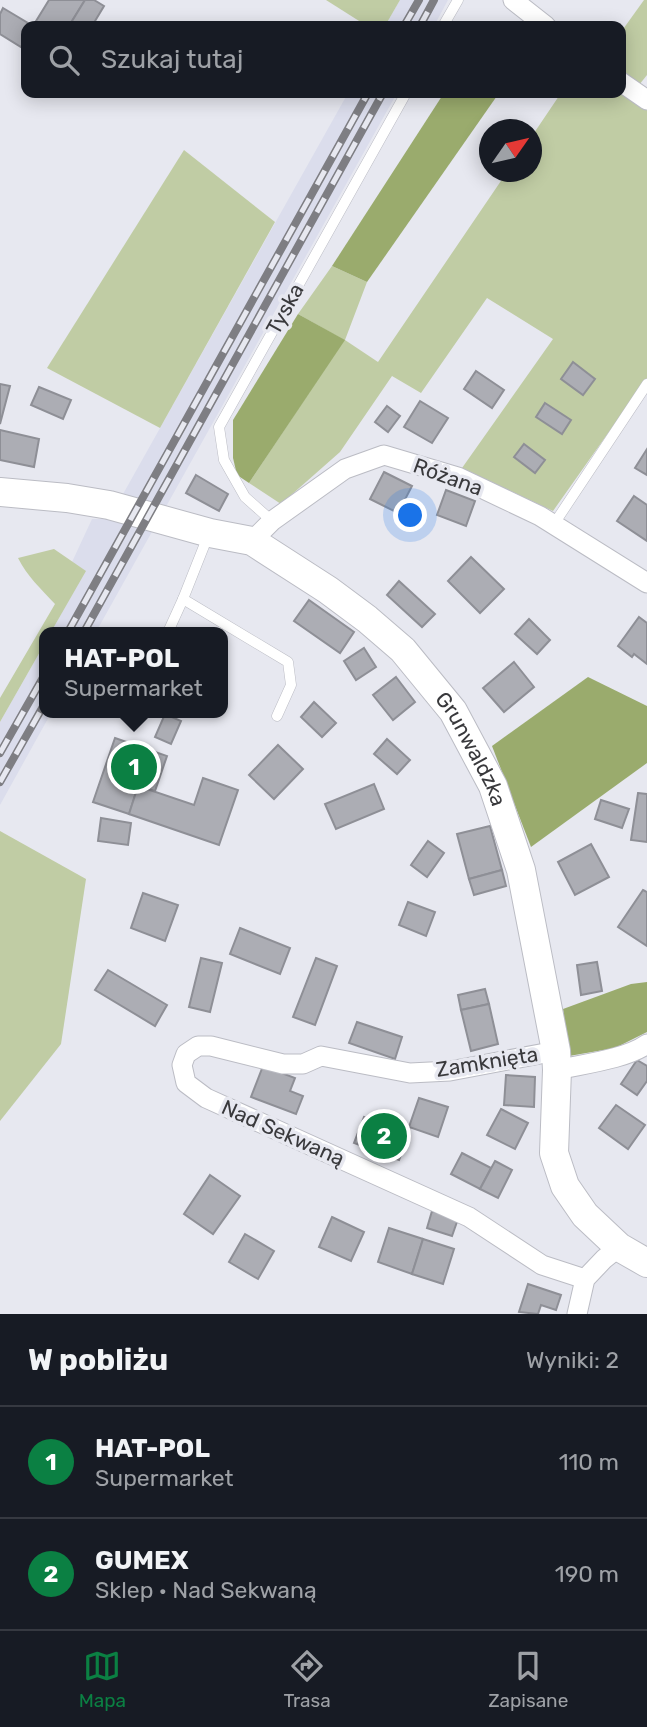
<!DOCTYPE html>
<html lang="pl">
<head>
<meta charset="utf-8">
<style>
	body { margin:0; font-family:Rubik,sans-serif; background:#242831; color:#f1f3f6 }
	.compass { position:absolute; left:479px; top:119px; width:63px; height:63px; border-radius:50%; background:#171b24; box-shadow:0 4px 18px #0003; rotate:56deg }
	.you { position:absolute; left:411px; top:516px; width:24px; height:24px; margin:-18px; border:5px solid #fff; border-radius:50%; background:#1a73e8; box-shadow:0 0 0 10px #1a73e833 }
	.badge { display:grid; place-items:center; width:46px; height:46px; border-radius:50%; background:#0b8043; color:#fff; font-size:23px; font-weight:700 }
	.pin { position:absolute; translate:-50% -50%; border:4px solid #fff; box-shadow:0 2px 7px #0006 }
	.popup { position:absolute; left:39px; top:627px; width:189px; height:91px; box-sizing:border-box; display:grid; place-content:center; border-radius:14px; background:#171b24; filter:drop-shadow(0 2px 5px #0005); font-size:23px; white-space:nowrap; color:#9ea1a6 }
	.popup b { font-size:26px; color:#f1f3f6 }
	.popup::after { content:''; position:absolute; left:50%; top:100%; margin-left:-14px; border:14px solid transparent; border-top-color:#171b24 }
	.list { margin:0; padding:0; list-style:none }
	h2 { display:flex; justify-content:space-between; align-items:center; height:91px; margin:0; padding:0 28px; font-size:30px }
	h2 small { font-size:23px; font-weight:400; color:#9ea1a6 }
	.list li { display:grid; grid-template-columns:46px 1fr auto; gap:21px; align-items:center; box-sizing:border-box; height:112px; padding:0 28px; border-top:2px solid #363941 }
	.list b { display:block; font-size:26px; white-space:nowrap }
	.list p { margin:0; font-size:23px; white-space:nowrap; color:#9ea1a6 }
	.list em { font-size:23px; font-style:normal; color:#9ea1a6 }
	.icon { flex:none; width:38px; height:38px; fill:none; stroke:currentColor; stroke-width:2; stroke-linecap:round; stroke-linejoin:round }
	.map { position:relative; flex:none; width:647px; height:1314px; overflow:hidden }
	.search { position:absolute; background:#171b24; box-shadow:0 4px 18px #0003; left:21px; right:21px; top:21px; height:77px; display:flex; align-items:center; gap:18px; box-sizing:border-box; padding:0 24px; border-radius:14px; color:#9ea1a6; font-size:26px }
	.sheet { height:315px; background:#171b24 }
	nav { display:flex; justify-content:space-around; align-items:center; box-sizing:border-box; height:98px; border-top:2px solid #363941; background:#171b24; font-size:19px; color:#9ea1a6 }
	nav a { display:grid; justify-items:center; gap:4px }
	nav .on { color:#0b8043 }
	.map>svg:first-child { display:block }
	.built { fill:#dbddec }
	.green { fill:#c0cca4 }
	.forest { fill:#9aab6d }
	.building { fill:#acadb4; stroke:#8e8f96; stroke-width:2 }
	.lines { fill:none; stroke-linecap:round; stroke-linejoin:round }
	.lane-casing { stroke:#bbbcc4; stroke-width:11 }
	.street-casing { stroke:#bbbcc4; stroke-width:21 }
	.secondary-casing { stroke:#bbbcc4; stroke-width:30 }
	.lane { stroke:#fff; stroke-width:10 }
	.street { stroke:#fff; stroke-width:19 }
	.secondary { stroke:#fff; stroke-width:28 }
	.rail-casing { stroke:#7e7e83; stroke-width:8 }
	.rail { stroke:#e7e8f0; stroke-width:5; stroke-dasharray:16; stroke-linecap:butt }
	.labels { text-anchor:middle; stroke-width:7; stroke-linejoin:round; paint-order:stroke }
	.street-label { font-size:21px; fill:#39393c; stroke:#e7e8f0 }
</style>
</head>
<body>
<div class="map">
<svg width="647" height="1314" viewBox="0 0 647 1314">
	<rect width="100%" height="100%" fill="#e7e8f0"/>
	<!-- built -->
	<g class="built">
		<polygon points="400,0 448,0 434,26 385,26"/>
		<polygon points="348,93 397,93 96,632 51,632 85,571 72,562 92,519 109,519"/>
		<polygon points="45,643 45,713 51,713 0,805 0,722"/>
	</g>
	<!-- green -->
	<g class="green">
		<polygon points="326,0 400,0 385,26 367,26"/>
		<polygon points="644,0 647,0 647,75 639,85 621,68 621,32"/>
		<polygon points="561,93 621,93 647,109 647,378 553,511 462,468 553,339 487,298 421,393 392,376 340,452 281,504 249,483 344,340 298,314 332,266 367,282 345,340 378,362 507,172 532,172 532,136"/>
		<polygon points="184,150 275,222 160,428 47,368"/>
		<path d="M54,549L86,571L51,632H45V643L0,722V698L55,604C41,589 27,576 18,558Z"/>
		<polygon points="0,831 86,879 61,1044 0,1121"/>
	</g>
	<!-- forest -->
	<g class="forest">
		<polygon points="444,93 499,93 367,282 332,266"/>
		<polygon points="298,314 345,340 249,483 237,475 233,458 233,420"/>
		<polygon points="588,677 647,706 647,763 531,847 492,746"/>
		<polygon points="647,982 647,1032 615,1048 569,1056 563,1009 631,984"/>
	</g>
	<!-- building -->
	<g class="building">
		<polygon points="49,0 85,0 69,26 33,26"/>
		<polygon points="85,0 94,0 104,6 92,26 69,26"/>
		<polygon points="3,8 33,26 26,26 26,38 21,47 0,34 0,14"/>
		<polygon points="573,362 595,379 583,395 561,379"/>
		<polygon points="476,371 504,390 492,408 464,389"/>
		<polygon points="0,384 10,386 0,424"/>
		<polygon points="39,387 71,400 63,419 31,405"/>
		<polygon points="420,401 448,418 432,443 404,427"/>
		<polygon points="545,403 571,420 562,434 536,417"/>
		<polygon points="387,406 400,416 388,432 375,422"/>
		<polygon points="0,430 39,439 34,467 0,460"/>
		<polygon points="524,444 545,460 535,473 514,457"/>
		<polygon points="647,449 647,475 635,468"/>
		<polygon points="384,472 412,486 398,513 370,499"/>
		<polygon points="196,475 228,494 219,511 186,493"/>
		<polygon points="446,490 475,501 466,526 437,515"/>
		<polygon points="634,496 647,505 647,541 617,521"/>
		<polygon points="471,557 504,589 480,613 448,581"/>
		<polygon points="399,581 435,614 422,627 387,595"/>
		<polygon points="309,600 354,632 340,653 294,621"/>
		<polygon points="639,617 647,623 647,664 634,654 632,657 618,646"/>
		<polygon points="529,619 550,640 537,654 515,634"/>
		<polygon points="364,648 376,667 356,680 344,661"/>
		<polygon points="514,662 534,687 504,712 483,688"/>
		<polygon points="396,677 415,702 393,720 373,695"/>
		<polygon points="314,702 336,723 322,737 301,717"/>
		<polygon points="165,714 181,721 171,744 155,737"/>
		<polygon points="115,738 167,756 155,791 138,786 129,814 93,802"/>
		<polygon points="387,739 410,760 397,774 374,754"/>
		<polygon points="278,745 303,769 274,799 249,775"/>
		<polygon points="203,778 238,790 219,845 129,814 138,786 194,805"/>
		<polygon points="374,784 384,809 336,829 325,804"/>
		<polygon points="638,793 647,794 647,842 631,840"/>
		<polygon points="601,800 629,809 622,828 595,819"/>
		<polygon points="101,818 131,823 128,845 98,841"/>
		<polygon points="490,826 502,870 469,879 457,834"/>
		<polygon points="428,841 444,853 427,877 411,865"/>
		<polygon points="591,844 609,877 575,895 558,862"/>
		<polygon points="502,870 506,886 474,895 469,879"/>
		<polygon points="643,890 647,892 647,946 618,927"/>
		<polygon points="143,893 178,905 165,941 131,928"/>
		<polygon points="408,902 435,912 426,936 399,925"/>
		<polygon points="240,928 290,948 280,974 230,954"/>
		<polygon points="201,958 222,963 210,1012 189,1007"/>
		<polygon points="316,958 337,966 315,1025 293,1017"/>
		<polygon points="597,962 602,991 581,995 577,965"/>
		<polygon points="108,970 167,1005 155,1026 95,990"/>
		<polygon points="485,989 489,1004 461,1010 458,995"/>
		<polygon points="489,1004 498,1044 471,1051 461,1010"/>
		<polygon points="357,1022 402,1037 395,1059 349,1043"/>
		<polygon points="637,1060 647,1066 647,1081 637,1095 621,1084"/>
		<polygon points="263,1066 295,1078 290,1091 303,1096 296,1114 251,1097"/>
		<polygon points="506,1075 535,1077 534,1107 504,1105"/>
		<polygon points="419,1098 448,1107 438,1137 409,1127"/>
		<polygon points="616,1105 645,1125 628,1149 599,1128"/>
		<polygon points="501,1109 528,1123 515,1149 487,1135"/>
		<polygon points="364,1117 409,1135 399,1160 354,1143"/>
		<polygon points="462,1153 491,1168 480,1189 451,1174"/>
		<polygon points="495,1161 512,1170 498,1198 480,1189"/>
		<polygon points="210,1175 240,1196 213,1234 184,1214"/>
		<polygon points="432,1211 458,1219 452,1236 427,1228"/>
		<polygon points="332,1217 364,1232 351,1261 319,1247"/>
		<polygon points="389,1228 423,1239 412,1274 378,1262"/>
		<polygon points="245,1234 274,1251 258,1279 229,1262"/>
		<polygon points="423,1239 454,1249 443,1284 412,1274"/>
		<polygon points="528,1284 561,1295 556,1310 541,1305 538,1314 519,1312"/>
	</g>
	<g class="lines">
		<defs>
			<g id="lane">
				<polyline points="443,26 458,0"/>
				<polyline points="272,521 245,497 224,460 219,427 406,93"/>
				<polyline points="554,524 647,384"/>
				<polyline points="208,536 183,599 288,662 291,685 277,716"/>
				<polyline points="168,632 183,599"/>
				<polyline points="129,717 131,713"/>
			</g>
			<g id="street">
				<polyline points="513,0 546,26"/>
				<polyline points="621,82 647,100"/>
				<polyline points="252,541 272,521 345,469 384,455 458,477 540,516 647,583"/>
				<polyline points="556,1051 450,1071 410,1073 321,1056 303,1064 283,1064 211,1046 198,1046 186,1054 182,1065 186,1083 206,1098 469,1217 542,1265 585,1279"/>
				<path d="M557,1070C583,1064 626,1059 647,1044"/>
				<polyline points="577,1314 585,1279 604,1259 619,1247"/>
			</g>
			<g id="secondary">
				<path id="s1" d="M0,492L67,498L109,505L210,533L252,541L328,590L367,619L403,650L453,711L493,786L521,870L556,1051L557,1070L554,1153L565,1186L585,1215L619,1247L647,1263"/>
			</g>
		</defs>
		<!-- lane casing -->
		<use href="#lane" class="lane-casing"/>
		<!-- street casing -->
		<use href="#street" class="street-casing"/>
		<!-- secondary casing -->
		<use href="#secondary" class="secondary-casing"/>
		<!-- lane -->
		<use href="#lane" class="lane"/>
		<!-- street -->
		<use href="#street" class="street"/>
		<!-- secondary -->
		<use href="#secondary" class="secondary"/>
		<defs>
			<g id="rail">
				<polyline points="404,26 419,0"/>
				<polyline points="420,26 434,0"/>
				<polyline points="68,632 368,93"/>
				<polyline points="84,632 383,93"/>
				<polyline points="0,753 45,674"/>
				<polyline points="0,782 45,703"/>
			</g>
		</defs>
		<!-- rail casing -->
		<use href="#rail" class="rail-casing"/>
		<!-- rail -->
		<use href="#rail" class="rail"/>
	</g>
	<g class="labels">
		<!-- street labels -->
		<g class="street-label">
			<text transform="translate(285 309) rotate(-61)" y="7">Tyska</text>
			<text transform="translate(448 477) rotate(20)" y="7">Różana</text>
			<text dy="7" stroke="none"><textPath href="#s1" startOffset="565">Grunwaldzka</textPath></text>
			<text transform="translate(487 1062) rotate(-9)" y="7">Zamknięta</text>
			<text transform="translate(283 1133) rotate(24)" y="7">Nad Sekwaną</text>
		</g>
	</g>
</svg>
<svg class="compass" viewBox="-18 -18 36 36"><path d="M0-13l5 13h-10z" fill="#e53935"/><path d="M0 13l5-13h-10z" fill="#9ea1a6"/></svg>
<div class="you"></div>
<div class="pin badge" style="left:134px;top:767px">1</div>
<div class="popup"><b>HAT-POL</b>Supermarket</div>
<div class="pin badge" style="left:384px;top:1136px">2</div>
<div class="search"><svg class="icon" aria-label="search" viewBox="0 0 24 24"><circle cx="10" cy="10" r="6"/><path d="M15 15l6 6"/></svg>Szukaj tutaj</div>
</div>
<section class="sheet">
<h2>W pobliżu<small>Wyniki: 2</small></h2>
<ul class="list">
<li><span class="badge">1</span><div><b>HAT-POL</b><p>Supermarket</p></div><em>110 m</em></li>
<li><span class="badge">2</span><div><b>GUMEX</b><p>Sklep · Nad Sekwaną</p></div><em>190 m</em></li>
</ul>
</section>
<nav>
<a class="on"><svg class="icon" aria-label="map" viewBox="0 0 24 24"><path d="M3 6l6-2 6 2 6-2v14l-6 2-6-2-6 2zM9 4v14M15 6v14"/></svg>Mapa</a>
<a><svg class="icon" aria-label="directions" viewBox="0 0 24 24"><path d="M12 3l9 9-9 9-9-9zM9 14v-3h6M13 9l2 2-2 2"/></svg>Trasa</a>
<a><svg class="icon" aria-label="saved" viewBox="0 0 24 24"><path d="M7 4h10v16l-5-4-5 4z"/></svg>Zapisane</a>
</nav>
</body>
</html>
